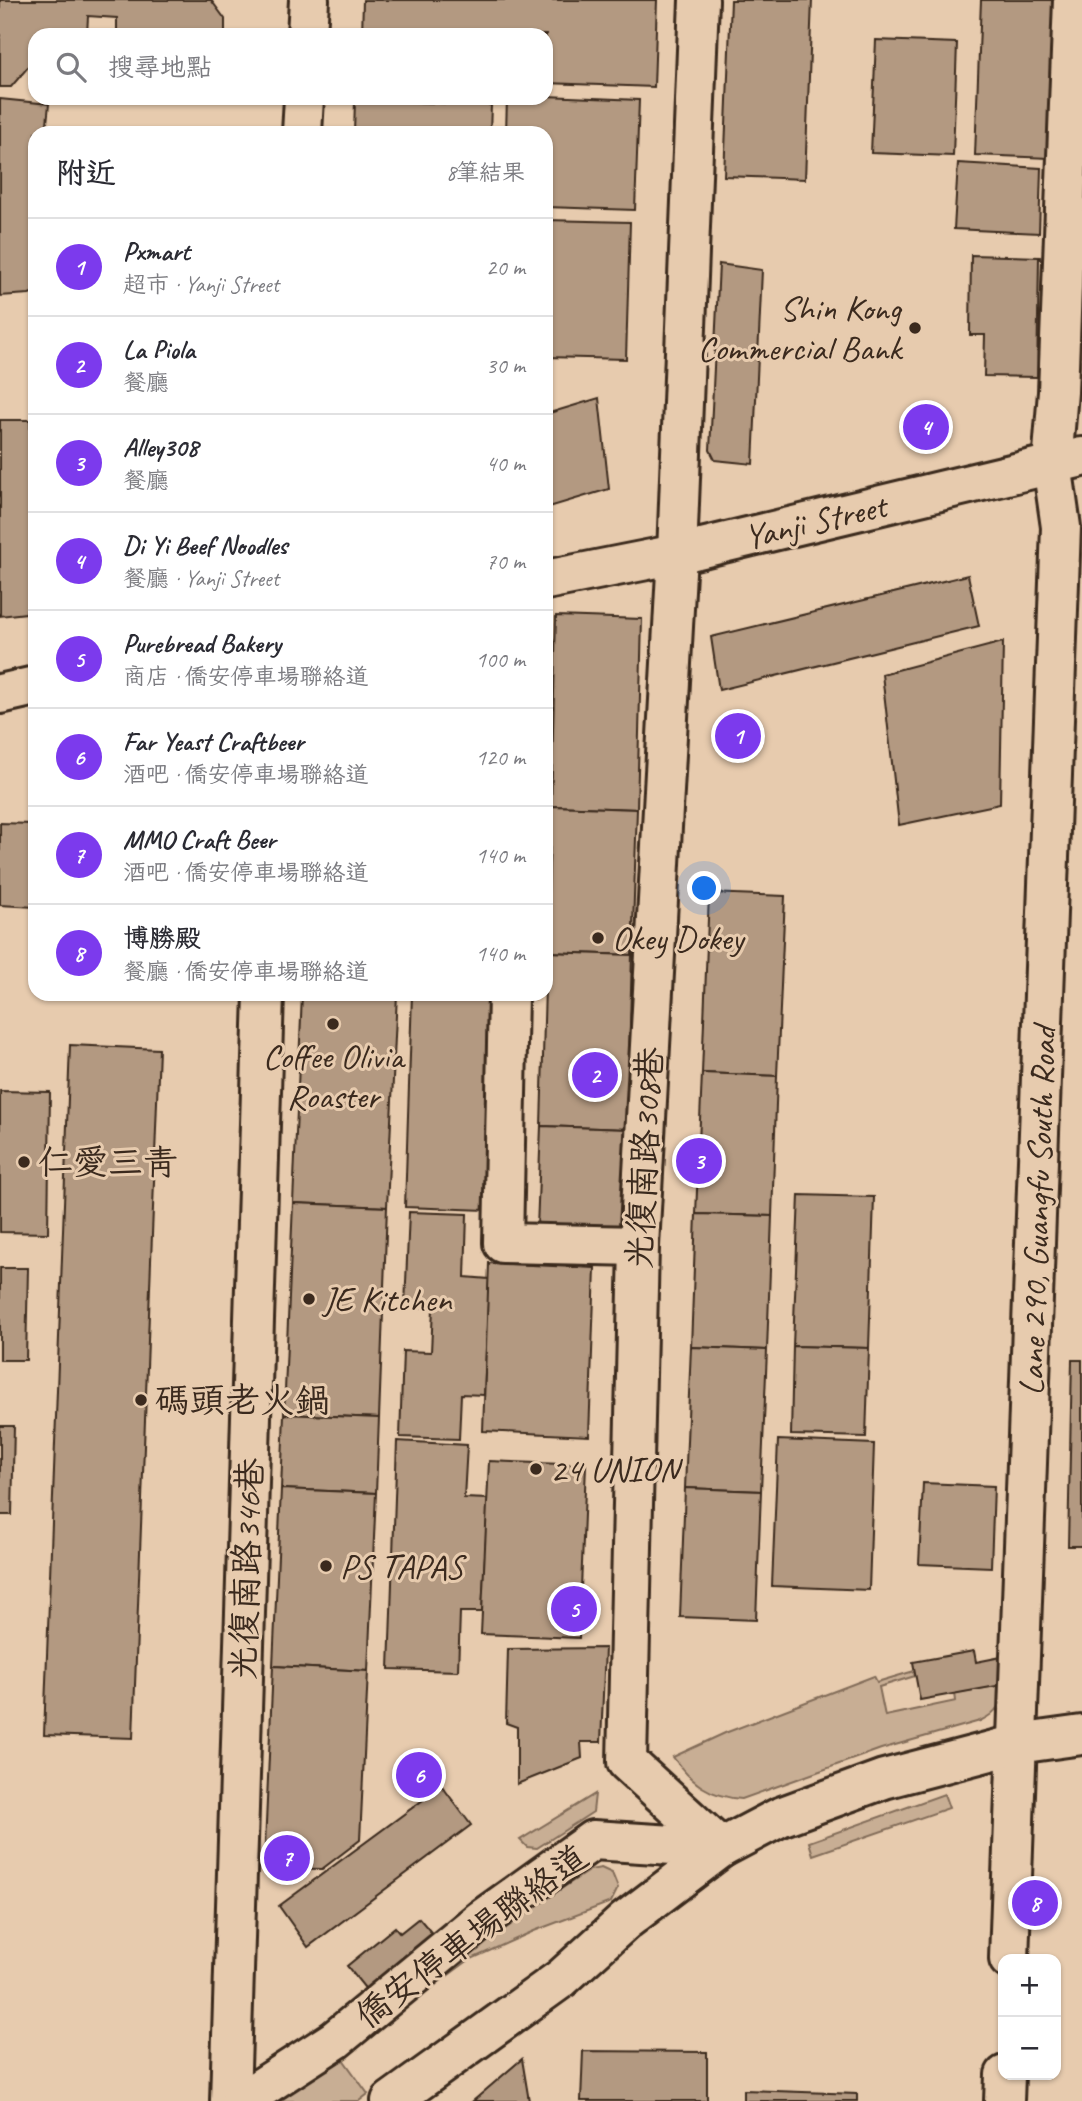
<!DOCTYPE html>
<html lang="zh-TW">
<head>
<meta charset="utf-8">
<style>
	body { margin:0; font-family:Caveat,"LXGW WenKai TC",sans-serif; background:#f2f2f3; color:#2b2b33 }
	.controls { position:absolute; right:21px; bottom:21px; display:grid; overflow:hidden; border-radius:14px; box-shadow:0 2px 5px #0004 }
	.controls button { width:63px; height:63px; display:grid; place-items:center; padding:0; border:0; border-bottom:2px solid #e1e1e2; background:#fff; color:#2b2b33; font:35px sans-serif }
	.you { position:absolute; left:705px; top:889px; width:24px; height:24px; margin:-18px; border:5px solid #fff; border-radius:50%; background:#1a73e8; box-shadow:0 0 0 10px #1a73e833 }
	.badge { display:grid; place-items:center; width:46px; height:46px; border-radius:50%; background:#7c3aed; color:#fff; font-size:23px; font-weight:700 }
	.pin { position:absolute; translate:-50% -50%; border:4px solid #fff; box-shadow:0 2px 7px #0006 }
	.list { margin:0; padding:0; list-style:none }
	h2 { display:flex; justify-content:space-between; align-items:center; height:91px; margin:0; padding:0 28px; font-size:30px }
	h2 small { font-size:23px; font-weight:400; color:#7c7c81 }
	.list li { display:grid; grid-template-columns:46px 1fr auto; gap:21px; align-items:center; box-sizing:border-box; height:98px; padding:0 28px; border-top:2px solid #e1e1e2 }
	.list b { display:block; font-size:26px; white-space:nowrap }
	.list p { margin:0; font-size:23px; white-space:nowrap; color:#7c7c81 }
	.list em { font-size:23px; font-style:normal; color:#7c7c81 }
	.icon { flex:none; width:38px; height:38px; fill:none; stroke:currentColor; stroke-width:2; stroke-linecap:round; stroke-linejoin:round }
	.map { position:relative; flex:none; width:1082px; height:2101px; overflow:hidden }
	.search { position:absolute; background:#fff; box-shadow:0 2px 5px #0004; left:28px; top:28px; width:525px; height:77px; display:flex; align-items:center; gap:18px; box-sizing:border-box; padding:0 24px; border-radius:21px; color:#7c7c81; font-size:26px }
	.panel { position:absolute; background:#fff; box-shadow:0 2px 5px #0004; left:28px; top:126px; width:525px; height:875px; border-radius:21px }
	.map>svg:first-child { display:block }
	.green { fill:#c8ae94; stroke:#826c59; stroke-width:2 }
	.building { fill:#b39981; stroke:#3b2a1e; stroke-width:2 }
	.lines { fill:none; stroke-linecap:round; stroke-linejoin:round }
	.minor-casing { stroke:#3b2a1e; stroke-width:44 }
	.minor { stroke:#e7cbae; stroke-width:38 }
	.poi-dot { fill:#3b2a1e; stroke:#e7cbae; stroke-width:2.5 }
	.labels { text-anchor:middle; stroke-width:6; stroke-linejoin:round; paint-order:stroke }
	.poi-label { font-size:35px; fill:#3b2a1e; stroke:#e7cbae; text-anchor:start }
	.street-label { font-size:35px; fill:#3b2a1e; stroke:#e7cbae }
</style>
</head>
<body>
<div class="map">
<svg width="1082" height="2101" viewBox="0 0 1082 2101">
	<rect width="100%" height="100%" fill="#e7cbae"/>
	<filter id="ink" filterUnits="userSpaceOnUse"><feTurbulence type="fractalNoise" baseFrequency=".0143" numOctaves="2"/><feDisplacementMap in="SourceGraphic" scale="14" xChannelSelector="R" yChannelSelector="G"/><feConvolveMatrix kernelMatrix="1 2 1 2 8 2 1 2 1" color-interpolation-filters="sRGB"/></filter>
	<g filter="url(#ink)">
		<!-- green -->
		<g class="green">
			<path d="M914,1671L915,1676L879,1687L885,1716L956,1701L955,1693L1002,1685C1000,1705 999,1712 980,1721L881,1749L742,1799C710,1797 691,1783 673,1757L725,1733L874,1676L877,1682Z"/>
			<polygon points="595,1794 593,1812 537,1848 527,1847 520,1840"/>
			<polygon points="944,1794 949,1808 813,1855 809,1842"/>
			<polygon points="601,1868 612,1873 618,1888 611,1902 534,1931 469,1960 340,2055 368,2094 359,2101 272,2101 484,1939 590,1870"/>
		</g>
		<!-- building -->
		<g class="building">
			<polygon points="0,0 211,0 225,19 225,35 117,35 117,18 88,16 87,35 35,35 35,59 11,87 0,87"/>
			<polygon points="363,0 657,0 654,87 546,83 546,35 362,35"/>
			<polygon points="731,0 812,0 805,179 724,176"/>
			<polygon points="981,0 1055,0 1049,158 975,155"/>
			<polygon points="876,40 957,43 953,156 871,153"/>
			<polygon points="546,96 639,100 635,210 546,207 546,133 506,133 507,98"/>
			<polygon points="0,99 49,104 46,133 35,133 35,292 29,294 0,296"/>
			<polygon points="355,100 491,105 490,133 354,133"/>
			<polygon points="958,163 1041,168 1039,233 954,229"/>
			<polygon points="546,220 630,222 626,359 546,357"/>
			<polygon points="971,255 1039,257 1037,377 984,376 985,335 970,335"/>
			<polygon points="719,264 762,270 753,464 715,460 710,450"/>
			<polygon points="599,398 609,489 546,508 546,414"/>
			<polygon points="0,420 30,420 31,454 35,454 35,594 32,594 26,613 0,616"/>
			<polygon points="968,575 979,626 719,690 711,637"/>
			<polygon points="556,616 642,619 637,809 551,806"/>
			<polygon points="1003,642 1000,804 899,825 882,674"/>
			<polygon points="34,783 35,907 0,905 0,823 32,824"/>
			<polygon points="551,806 637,809 632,955 546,952"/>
			<polygon points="709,893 785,896 777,1076 702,1073"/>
			<polygon points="546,952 632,955 627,1129 541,1126"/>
			<polygon points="302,994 397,994 387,1207 293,1203"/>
			<polygon points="412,994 494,994 486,1210 405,1207"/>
			<polygon points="70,1045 159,1049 133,1738 44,1735"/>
			<polygon points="702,1073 777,1076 772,1216 696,1214"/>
			<polygon points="0,1091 50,1092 48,1233 0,1232"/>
			<polygon points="541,1126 627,1129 623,1231 537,1228"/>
			<polygon points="799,1195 874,1197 869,1348 793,1346"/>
			<polygon points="293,1203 387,1207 379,1418 284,1414"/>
			<polygon points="409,1212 467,1214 465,1277 489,1279 484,1395 461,1394 459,1439 400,1437 403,1351 431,1352 433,1308 405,1306"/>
			<polygon points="696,1214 772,1216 767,1350 691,1347"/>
			<polygon points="489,1263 595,1268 589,1436 483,1431"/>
			<polygon points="0,1268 28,1268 26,1360 0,1360"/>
			<polygon points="793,1346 869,1348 866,1437 791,1435"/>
			<polygon points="691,1347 767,1350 761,1491 685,1488"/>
			<polygon points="1072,1360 1082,1360 1082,1546 1068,1546"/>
			<polygon points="284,1414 379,1418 376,1493 281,1489"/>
			<polygon points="0,1426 14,1426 12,1515 0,1515"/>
			<polygon points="778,1440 874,1444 869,1590 772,1586"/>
			<polygon points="397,1441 467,1445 464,1498 488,1499 482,1612 460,1612 458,1671 389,1669"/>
			<polygon points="489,1461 586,1465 579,1638 481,1634"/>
			<polygon points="923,1483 994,1486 991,1567 919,1564"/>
			<polygon points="685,1488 761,1491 756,1620 680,1617"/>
			<polygon points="281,1489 376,1493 368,1671 273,1666"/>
			<polygon points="605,1648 601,1742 581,1742 582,1758 517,1784 517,1727 506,1723 508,1649"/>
			<polygon points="974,1651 976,1662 1006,1656 1002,1685 920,1700 913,1662"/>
			<polygon points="273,1666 368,1671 360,1840 322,1869 264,1868"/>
			<polygon points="442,1786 471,1825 308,1947 279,1906"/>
			<polygon points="419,1918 436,1938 368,1992 347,1966 395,1927 400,1933"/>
			<polygon points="583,2051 707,2052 707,2101 581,2101"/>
			<polygon points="522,2059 529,2101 473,2101"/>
			<polygon points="744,2090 857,2094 857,2101 744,2101"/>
		</g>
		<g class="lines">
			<defs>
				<g id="minor">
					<polyline points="699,0 677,554 639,1246 627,1762 721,1848"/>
					<polyline points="307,35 309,0"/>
					<polyline points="302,133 304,98"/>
					<polyline points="546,580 677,554 1082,457"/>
					<polyline points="0,694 35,686"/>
					<polyline points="508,994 503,1243 639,1246"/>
					<polyline points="1009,1959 1061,527 1052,464 1058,392 1073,0"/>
					<polyline points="230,2101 264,994"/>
					<polyline points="241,2101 335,2040 481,1920 593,1840 721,1848"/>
					<polyline points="391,2101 562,1978 625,1921 721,1848 780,1817 884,1779 1017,1744 1082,1735"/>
					<polyline points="1004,2101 1005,2075"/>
				</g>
			</defs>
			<!-- minor casing -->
			<use href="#minor" class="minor-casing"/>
			<!-- minor -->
			<use href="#minor" class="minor"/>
		</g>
	</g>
	<!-- markers -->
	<g class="poi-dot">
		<circle cx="915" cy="328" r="7"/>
		<circle cx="598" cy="938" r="7"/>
		<circle cx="333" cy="1024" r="7"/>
		<circle cx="24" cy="1162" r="7"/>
		<circle cx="309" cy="1299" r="7"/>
		<circle cx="141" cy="1400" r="7"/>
		<circle cx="536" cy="1469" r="7"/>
		<circle cx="326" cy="1566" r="7"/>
	</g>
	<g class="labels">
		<!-- poi labels -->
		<g class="poi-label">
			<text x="901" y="320" text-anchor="end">Shin Kong<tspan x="901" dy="40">Commercial Bank</tspan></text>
			<text x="612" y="950">Okey Dokey</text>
			<text x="333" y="1068" text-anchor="middle">Coffee Olivia<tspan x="333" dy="40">Roaster</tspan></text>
			<text x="38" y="1174">仁愛三青</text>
			<text x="323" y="1311">JE Kitchen</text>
			<text x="155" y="1412">碼頭老火鍋</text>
			<text x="550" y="1481">24 UNION</text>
			<text x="340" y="1578">PS TAPAS</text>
		</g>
		<!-- street labels -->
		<g class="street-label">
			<text transform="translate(815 521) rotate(-13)" y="12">Yanji Street</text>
			<text transform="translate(644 1158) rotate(-87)" y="12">光復南路308巷</text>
			<text transform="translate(1037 1211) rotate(-88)" y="12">Lane 290, Guangfu South Road</text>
			<text transform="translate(246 1569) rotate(-88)" y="12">光復南路346巷</text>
			<text transform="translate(471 1936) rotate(-37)" y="12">僑安停車場聯絡道</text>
		</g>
	</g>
</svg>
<div class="controls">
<button>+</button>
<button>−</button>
</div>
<div class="you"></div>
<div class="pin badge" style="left:738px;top:736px">1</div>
<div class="pin badge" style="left:595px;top:1075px">2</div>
<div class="pin badge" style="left:699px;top:1161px">3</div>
<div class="pin badge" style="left:926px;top:427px">4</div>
<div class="pin badge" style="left:574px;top:1609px">5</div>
<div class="pin badge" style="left:419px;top:1775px">6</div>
<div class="pin badge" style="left:287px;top:1858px">7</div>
<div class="pin badge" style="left:1035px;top:1903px">8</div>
<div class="search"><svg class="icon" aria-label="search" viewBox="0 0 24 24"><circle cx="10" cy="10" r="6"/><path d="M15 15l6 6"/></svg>搜尋地點</div>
<section class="panel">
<h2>附近<small>8筆結果</small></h2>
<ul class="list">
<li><span class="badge">1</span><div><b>Pxmart</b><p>超市 · Yanji Street</p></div><em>20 m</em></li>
<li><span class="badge">2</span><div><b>La Piola</b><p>餐廳</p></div><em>30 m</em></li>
<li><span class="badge">3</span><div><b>Alley308</b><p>餐廳</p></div><em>40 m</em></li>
<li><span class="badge">4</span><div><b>Di Yi Beef Noodles</b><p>餐廳 · Yanji Street</p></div><em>70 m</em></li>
<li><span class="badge">5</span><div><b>Purebread Bakery</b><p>商店 · 僑安停車場聯絡道</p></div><em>100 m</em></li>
<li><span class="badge">6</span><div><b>Far Yeast Craftbeer</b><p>酒吧 · 僑安停車場聯絡道</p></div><em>120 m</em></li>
<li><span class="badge">7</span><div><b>MMO Craft Beer</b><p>酒吧 · 僑安停車場聯絡道</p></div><em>140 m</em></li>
<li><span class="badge">8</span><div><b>博勝殿</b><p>餐廳 · 僑安停車場聯絡道</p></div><em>140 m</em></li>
</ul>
</section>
</div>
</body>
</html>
